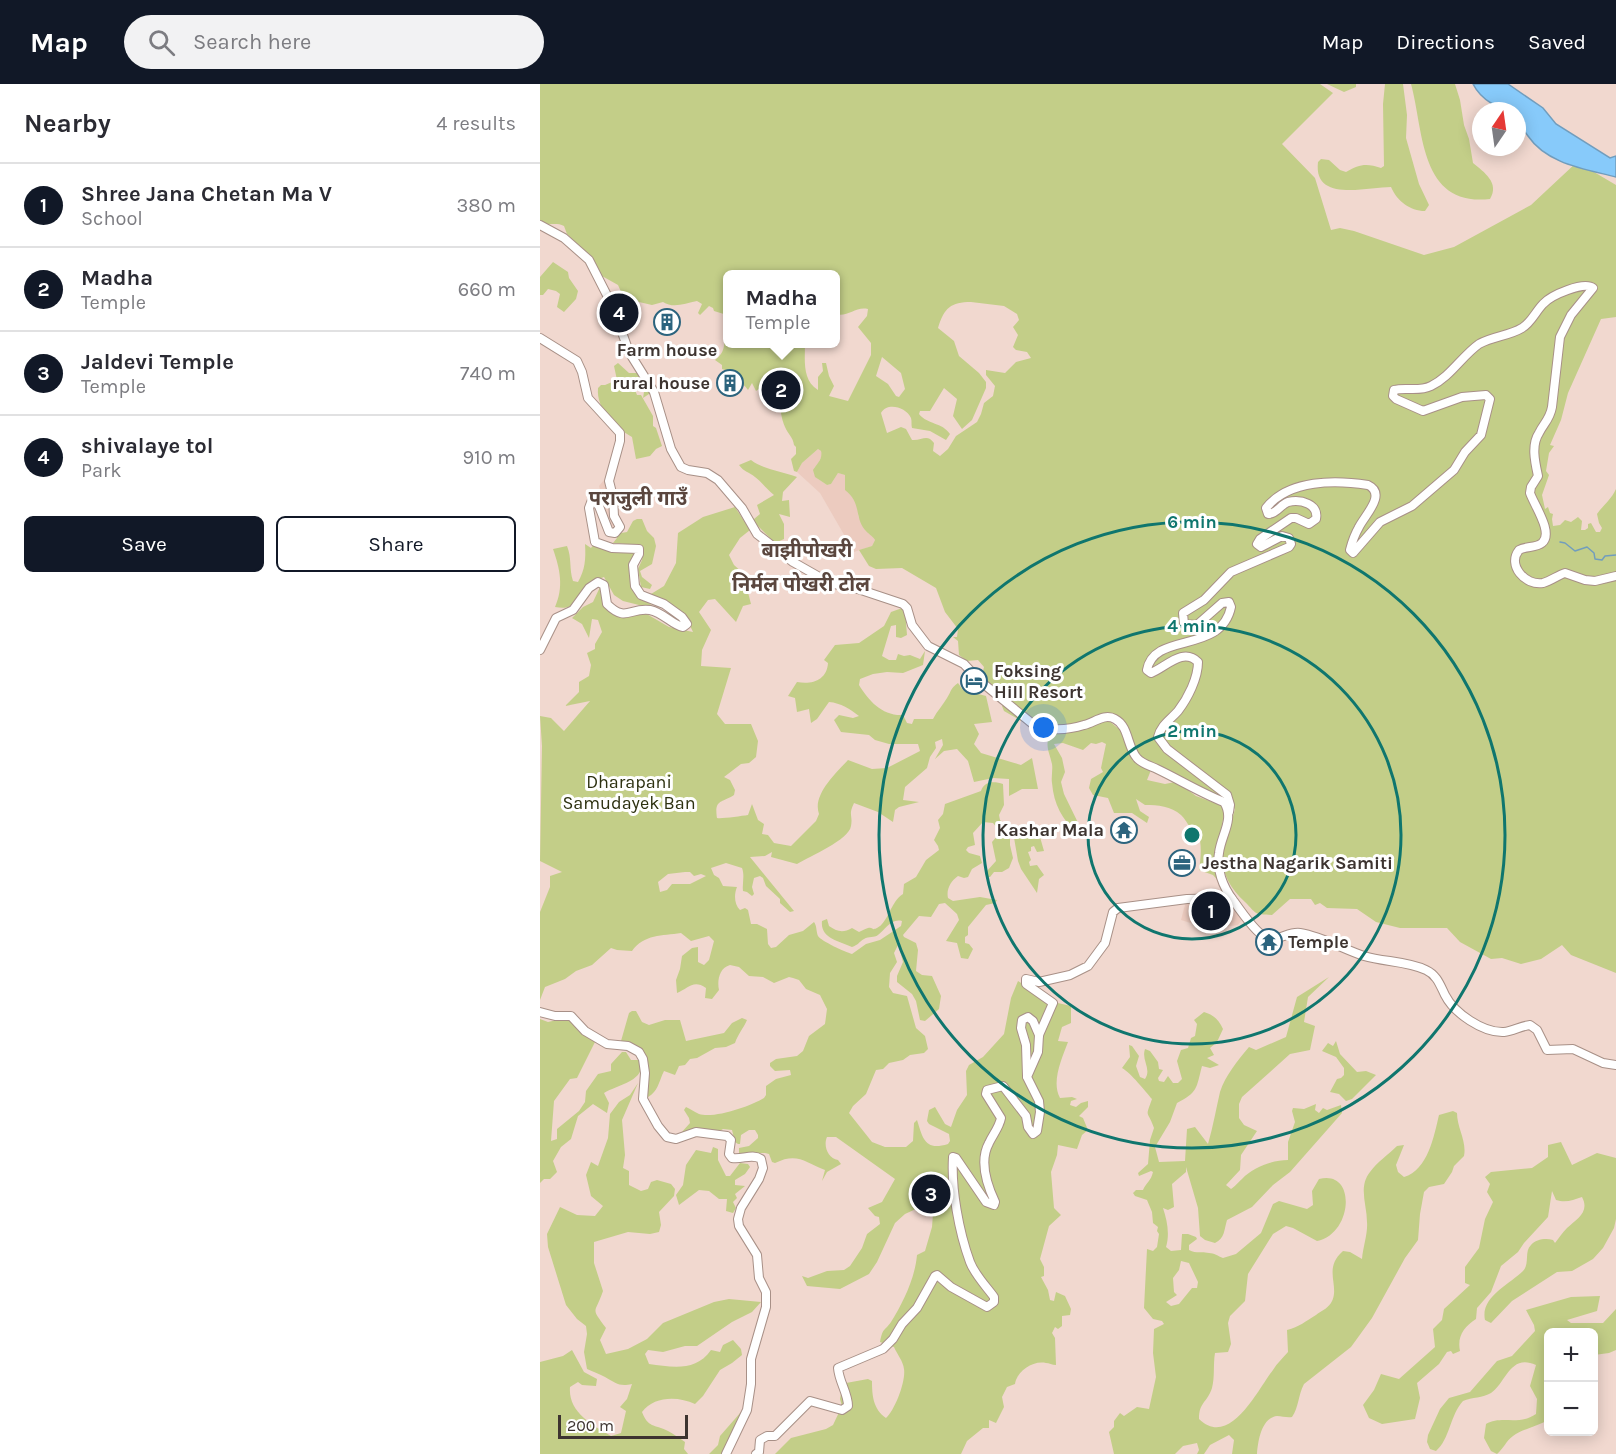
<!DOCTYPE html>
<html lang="en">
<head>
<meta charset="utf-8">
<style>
	body { margin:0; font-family:Karla,"Noto Sans Devanagari",sans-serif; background:#f2f2f3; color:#2b2b33 }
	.controls { position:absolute; right:18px; bottom:18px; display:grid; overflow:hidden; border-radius:9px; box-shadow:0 3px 15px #0003 }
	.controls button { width:54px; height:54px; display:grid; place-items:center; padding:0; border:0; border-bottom:2px solid #e1e1e2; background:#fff; color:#2b2b33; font:30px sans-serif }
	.compass { position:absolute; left:932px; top:18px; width:54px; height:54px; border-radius:50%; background:#fff; box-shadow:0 3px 15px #0003; rotate:13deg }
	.scale { position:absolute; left:18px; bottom:15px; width:130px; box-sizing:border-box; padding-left:6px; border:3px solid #3d3430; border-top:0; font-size:16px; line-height:21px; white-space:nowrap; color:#3d3430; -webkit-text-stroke:4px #fff; paint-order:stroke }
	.you { position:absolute; left:504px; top:644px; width:21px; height:21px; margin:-15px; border:4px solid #fff; border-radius:50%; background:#1a73e8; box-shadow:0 0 0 9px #1a73e833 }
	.badge { display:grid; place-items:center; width:39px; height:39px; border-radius:50%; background:#111827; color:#fff; font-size:20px; font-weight:700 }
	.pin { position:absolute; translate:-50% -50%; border:3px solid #fff; box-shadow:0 2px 6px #0006 }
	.popup { position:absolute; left:183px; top:186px; width:117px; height:78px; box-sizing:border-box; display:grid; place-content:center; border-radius:9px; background:#fff; filter:drop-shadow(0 2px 4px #0005); font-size:20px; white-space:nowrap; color:#7c7c81 }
	.popup b { font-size:22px; color:#2b2b33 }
	.popup::after { content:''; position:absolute; left:50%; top:100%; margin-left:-12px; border:12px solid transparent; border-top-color:#fff }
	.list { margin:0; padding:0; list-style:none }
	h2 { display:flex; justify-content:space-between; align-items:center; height:78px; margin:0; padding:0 24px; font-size:26px }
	h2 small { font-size:20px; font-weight:400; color:#7c7c81 }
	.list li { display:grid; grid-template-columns:39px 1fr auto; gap:18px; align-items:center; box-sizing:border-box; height:84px; padding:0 24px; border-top:2px solid #e1e1e2 }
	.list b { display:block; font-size:22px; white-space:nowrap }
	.list p { margin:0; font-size:20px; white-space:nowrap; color:#7c7c81 }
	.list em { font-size:20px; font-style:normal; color:#7c7c81 }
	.actions { display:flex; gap:12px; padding:18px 24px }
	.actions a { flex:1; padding:14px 0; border:2px solid #111827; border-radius:9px; text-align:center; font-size:21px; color:#111827 }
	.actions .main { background:#111827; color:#fff }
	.icon { flex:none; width:33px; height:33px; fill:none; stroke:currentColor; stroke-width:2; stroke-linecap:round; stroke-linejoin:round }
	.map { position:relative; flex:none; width:1076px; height:1370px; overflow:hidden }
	header { display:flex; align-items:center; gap:36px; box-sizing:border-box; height:84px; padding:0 30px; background:#111827; color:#fff }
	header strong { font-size:28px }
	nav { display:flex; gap:33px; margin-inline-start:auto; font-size:21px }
	.search { width:420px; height:54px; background:#f2f2f3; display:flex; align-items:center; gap:15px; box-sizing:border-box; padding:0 21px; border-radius:33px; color:#7c7c81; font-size:22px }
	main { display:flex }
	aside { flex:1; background:#fff }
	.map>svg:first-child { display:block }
	.built { fill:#eccbbf }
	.green { fill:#c3ce88; fill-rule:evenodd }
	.water { fill:#87cafa; stroke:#719dbd; stroke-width:1.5 }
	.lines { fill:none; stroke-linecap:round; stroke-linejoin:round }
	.stream { stroke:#719dbd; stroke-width:1.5 }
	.secondary-casing { stroke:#a89087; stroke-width:10 }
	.secondary { stroke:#fff; stroke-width:8 }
	.ring { fill:none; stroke:#0f766e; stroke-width:3 }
	.labels { text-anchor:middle; stroke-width:6; stroke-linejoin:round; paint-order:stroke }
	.poi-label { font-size:18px; font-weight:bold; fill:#3d3430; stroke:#fff; text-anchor:start }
	.park-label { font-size:18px; fill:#2d3110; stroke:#fff }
	.neighbourhood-label { font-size:20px; font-weight:bold; fill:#5a463e; stroke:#fff }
	.centre { fill:#0f766e; stroke:#fff; stroke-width:3 }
	.ring-label { font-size:18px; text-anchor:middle; font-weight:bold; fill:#0f766e; stroke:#fff; stroke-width:6; stroke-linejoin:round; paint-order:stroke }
</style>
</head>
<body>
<header>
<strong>Map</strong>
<div class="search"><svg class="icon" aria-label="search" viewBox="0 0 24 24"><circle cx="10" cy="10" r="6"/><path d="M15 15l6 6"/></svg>Search here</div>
<nav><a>Map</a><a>Directions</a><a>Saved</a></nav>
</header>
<main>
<aside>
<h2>Nearby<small>4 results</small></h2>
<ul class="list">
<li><span class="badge">1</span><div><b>Shree Jana Chetan Ma V</b><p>School</p></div><em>380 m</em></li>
<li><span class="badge">2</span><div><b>Madha</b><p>Temple</p></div><em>660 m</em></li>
<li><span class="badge">3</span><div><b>Jaldevi Temple</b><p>Temple</p></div><em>740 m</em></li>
<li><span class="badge">4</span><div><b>shivalaye tol</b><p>Park</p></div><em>910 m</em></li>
</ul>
<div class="actions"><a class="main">Save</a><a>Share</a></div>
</aside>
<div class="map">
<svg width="1076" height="1370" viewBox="0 0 1076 1370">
	<rect width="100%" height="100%" fill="#f1d8cf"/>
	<!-- built -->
	<g class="built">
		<polygon points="278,365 281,367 282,371 278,380 274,384 278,395 287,401 291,400 298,389 305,391 310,410 319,424 318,432 326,447 330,448 335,456 332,462 314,468 280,409 257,388 262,379"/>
		<polygon points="64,396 70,410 74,442 69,443 59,402"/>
		<polygon points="685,811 704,833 698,841 670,845 641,836 646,817"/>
	</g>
	<!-- green -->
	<g class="green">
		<path d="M0,0H780L793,9L742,60L775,94L791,146L800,144L814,147L884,171L914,163L991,121L1037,78L1076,101V233L1061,235L1028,309L1021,336L1010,361L1014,362L1009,369L1006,387L1009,391L1002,411L1005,425L1008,423L1010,429L1013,430L1012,435L1013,442L1020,441L1025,436L1031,438L1038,433L1042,437L1041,446H1045L1048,444V440L1051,439L1056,448H1060L1062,444L1059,439L1057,430C1064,420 1071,416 1076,405V889L1031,871L1022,861L1001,875L981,880L962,874L951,875L920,858L907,844H860L836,838L817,825L787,824L780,819L775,821L771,815H750L732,831C713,830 717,830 705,818C685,799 677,780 686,751C689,742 693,734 695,725L690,720L633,689L613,681L607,696L625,700L635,698L640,700L656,712L683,722L685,725L677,768L682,801L673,791L659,786C661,774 662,759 658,748C646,742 649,739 641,731C631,722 618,721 605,721L596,715L600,727L609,733L607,739L592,729H574L568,714L553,711L549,704L551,695L563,688L561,684L566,660L562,658L556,660L551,659L543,666L523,659L514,660L522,674L525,688L521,698L524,710L543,749H537C522,735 514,721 512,699C511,693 513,686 512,680C510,670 505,662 509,653L464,627L462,622L464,620L504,646L569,637L584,649L579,634C556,638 517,648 495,637C482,631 475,619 463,612C452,605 440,596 444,583L438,576L427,577L419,571L418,557L413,553H417L418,545L405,528L396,504L362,484L336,485L329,482L319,466L332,462L335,456C332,451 328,450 325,446C314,433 322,419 305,406V391L298,389L291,400L287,401L275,393L273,386C277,380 283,375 281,367L278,365L262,379L257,388L254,387L251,375L256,370V363L254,361C253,353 248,350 245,343C241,334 240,324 240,314L228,311L231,300L227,299L216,307L212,299L208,306C202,297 189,293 185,286L182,285V281L175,276C183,270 184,265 185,254H187V260H265C265,276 262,296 278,306V293L283,287L282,279H286L289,292L294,302L289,312L308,317L331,271V259L318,243L327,232L328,225C315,222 308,234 295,230V190H187V231L174,227L173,224L169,222L160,231L158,229L162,220L157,217C145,219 134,225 123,218L112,221L99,218L82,210L78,201L62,192L51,174L27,150L24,142C16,138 9,142 0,139ZM431,218L464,222L477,230L479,236L473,243L478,251L473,263L476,266L487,268L491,274L476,278L465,289L446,286V291L455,302L453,312L444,319L441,330L437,338L416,352L408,365L400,372L393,367L394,359C387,349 382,357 372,356L366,345L361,343L347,349L341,329C347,318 366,323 371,334C372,337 371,341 372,344L390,347L406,356L410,350C402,338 388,341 379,330L380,327H390L404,304L417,315L413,332L422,345L432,336L446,304V298L439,289L419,272L414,257L398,244C404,224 411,218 431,218ZM342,273L361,289L365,305L359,313L356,312L348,300L336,292Z"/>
		<polygon points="787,0 816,0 816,3 804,8"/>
		<path d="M845,0H863L867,31L866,54L879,100L889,121L885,127C870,127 857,117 851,103C827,103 773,119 778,78L781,75L789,76L800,86L806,88C819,80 827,79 841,84L844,82L843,20Z"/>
		<path d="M871,0H915L920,16L924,41L929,55L933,79C944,88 960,99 950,115C879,123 884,47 871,0Z"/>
		<polygon points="13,178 28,188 29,194 38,207 36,215 24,228 17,223 20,210 16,207 8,205 3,211 0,211 0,193"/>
		<path d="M78,279L89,289H97L112,312L109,310L103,314L104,308L101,303L95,306L97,311H101L113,332V342L116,344L122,362L116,365L110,372L96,375L92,353C75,343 56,325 58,304L61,301H65L77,296L74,282Z"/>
		<path d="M211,376C224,386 242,387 257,393L243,408L242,417L249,416L250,433L239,430L244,440V455L235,459L214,438V435L220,430L217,421L234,411C226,405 222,398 215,393C209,388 204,388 199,381Z"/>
		<path d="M195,423L210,446L200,454L189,471L194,481L203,489L211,520L203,522L196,538L175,515L168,516L159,528L171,546L162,566L161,582L191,584L177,630L185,640H211L218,657L216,673L209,679L201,680L184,693L190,696L195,706L194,711C182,719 174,715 177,734C181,735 201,732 208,731L212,720L218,736L224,740L222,750L228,751L234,759L251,762L276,737L279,730C272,711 296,689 308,676L332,685L347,684L380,667L378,660H349L335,656L329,651L301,648L294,636L299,631L313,634L319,632C310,625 301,619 289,618L277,635L271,639L269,625L257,628L255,614L248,612L257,598C272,601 287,596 288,579L284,576L295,561L319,559L344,542L351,528L365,523L369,537L366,539L367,551L361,554L356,553V541L351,542L342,572L349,576H356L358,570L364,572L370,571L380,575L385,567L383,581L363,589L347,588L333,590L320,595L319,601C329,617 342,632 363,631L367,639L372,640L374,635H393C397,627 403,621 407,614C412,606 410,605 418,599L423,606L446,612L452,638L434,640L439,650L434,660L441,669L481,681L492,674L498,705H482L469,712V695L453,694L434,698L428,677L417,665L404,667L395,675L403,661L402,655L395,658L396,664L390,673L387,684L365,703L363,716L379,718L359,723L355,726L353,738L338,728L314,719C308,732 313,730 311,742C309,756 270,772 257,780L231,773L232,768L225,772L210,773L254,827L250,828L240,819V815L226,802L223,794L220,792L214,794L212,803L214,810L212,812L207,808L203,807C202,799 205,792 202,784L186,779L171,784L174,791L179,794L183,802L197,803C194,810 194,820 200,826L205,824L208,826L211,840H217L227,845L228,860L231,864L236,863L249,851L263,847L274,838C277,842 276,847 278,852C281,857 305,868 312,870L326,860L340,856L361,842L362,837C351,834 346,845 338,851C334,854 329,852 324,855C319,858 318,861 312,863C299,857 280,854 282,837L287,835L289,842C298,848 303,849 312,844L319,848C322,847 324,845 328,844C334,843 331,847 337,844C348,839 351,817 363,810L364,800L376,793L386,776L399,766L398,762L394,756L400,744L398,736L403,730L405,720L441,707C444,697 454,697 463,700L464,721L459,731L460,736L470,747V761L473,774L469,784L462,788H454L450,793H447V787L456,777L452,758L459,750V746L453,739L443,738L433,749L435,761L428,763L426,766L429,769L440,772L442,779L432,785L428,793L424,794L418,792C411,797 406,805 408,814L413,817L440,813L457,816L455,819L446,821L428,843V851L425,853V859L429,860L433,865L428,875L421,874L417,859L406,857L419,836L417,830L405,819L399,820L391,833L379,832L363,851L364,853L376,859L378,866L376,887L382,891L392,892L401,912L399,925L385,937L380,936L376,917L372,910L357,898V892L363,878L360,867V857L354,869L357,878L350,889L349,903L353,909L367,912L376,944L385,952L388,965L384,969L370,971L363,976L349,979L343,985L336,986L326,1010L313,1022L309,1029L332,1058L345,1063H366L373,1057L374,1039L377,1036C383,1055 385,1067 408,1060L410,1057L409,1050L389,1040L387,1037L389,1026L395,1023L405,1040L411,1043L417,1026L427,1011L426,987L429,981L443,973L464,950L471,914L478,897L509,917L531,922V939L522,943L518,957L528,958C522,974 511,998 520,1014L532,1013L537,1015L531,1017L530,1021L536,1023L541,1019L548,1017V1023L539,1032L543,1034L548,1046L542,1051L537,1065L518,1061L517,1071L511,1088L514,1124L521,1131L509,1142L500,1175L504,1183V1192L501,1193L508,1206L510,1216L514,1217L516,1208L525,1212L531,1225L530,1231L522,1232V1242L518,1245L515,1243L512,1249L515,1254L516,1281C512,1281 509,1279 506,1279C493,1276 477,1287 475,1300L467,1303L462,1313L464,1323L456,1339L449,1336V1344H443L427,1357L421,1370H235L251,1354L286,1345L293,1341L302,1322L300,1315L302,1304L306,1299L328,1295L332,1297C332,1311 333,1325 346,1334C355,1326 366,1297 364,1285C363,1277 357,1270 354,1263L340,1258C343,1243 344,1248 351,1238C363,1219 375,1194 377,1171L385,1167L392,1143L395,1103L393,1100L382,1110L378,1124L365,1130L355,1139L337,1178L329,1190L300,1205L267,1202L262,1192L268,1194L287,1187L304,1186L310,1182L322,1164L327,1150L340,1140L339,1133L335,1132L328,1124L342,1118L355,1095L296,1053H287C283,1062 288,1074 298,1076L301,1080L287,1088L282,1097L285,1086C265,1078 257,1068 235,1079L232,1078L229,1070L225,1069H199V1064L209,1062L218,1054V1051L215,1046H209L201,1051L200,1060H198L195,1058L192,1046L183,1045L178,1048L156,1044L141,1049L150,1039L149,1034L144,1026L146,1023C151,1025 154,1028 159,1030C174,1035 211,1022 224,1014L226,1011V1002L236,995L251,991L250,986L235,987L230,982V979L236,975L257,972L263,967L269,952L285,940L287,925L280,911L266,905L259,896L253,894L249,893L234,899L223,893L209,892L199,883L190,881C179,884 177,897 179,906L172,915L165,914L166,904C153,895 148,905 137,909L136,896L140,885L142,872L152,864L158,863V878L164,881L169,876L174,857L169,852L151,857L141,849C122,852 104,850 92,867L77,866L71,864L52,881L36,887L25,895L5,903L0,916V828L10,803V792L22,788L0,777L2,662L0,632L11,634L24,647L50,617L25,622L39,608V598L49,592L51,581L47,569L55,565V560L62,548L58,536L52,535L49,554L42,540L32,534L43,523L53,518L60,503L65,523L86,532L105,529L129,543L153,548L146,533L111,510L124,502L136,479L138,449L163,433ZM145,788H150L154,792L161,790L166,792L150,800H132L127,806L120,808L118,798L128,790Z"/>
		<polygon points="97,435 102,435 107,447 114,454 116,462 112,480 100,487 102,493 112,501 110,505 101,503 98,485 102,476 103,468 99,461 73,459 77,454 76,450 87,448 93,437"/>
		<path d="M45,460L51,464L54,460L66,465L93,469L95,470C94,478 91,487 91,494C89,511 115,522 126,531L103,522L83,517L74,511L64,493C59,495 50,497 47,501C36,515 36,527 15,523C24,503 20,485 13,465L27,462C32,474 29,485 33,497L38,498C45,486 46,475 45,460Z"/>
		<polygon points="472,742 481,746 486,751 500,753 504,767 497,768 494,762 491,763 491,767 488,768 491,776 489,778 490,782 497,781 504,791 499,795 497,809 481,785 478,777"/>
		<path d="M789,893L768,913L764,938L775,942L770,966L750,970L702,1013L699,1020V1034L704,1041L717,1047L701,1071L700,1086L686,1101L691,1105C696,1102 698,1098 702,1095C713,1083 733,1076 748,1076V1058L755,1038L752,1027L753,1024L764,1025L776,1020L775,1026L779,1029L783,1024L787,1026L801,1021L802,1029L750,1088L733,1101L712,1123L687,1136C684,1146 685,1154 675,1159L665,1156L660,1152L658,1124L646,1083V1088L632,1100L634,1123L628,1126L623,1124C627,1136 630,1150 626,1163L631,1167L641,1166L642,1150H648L656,1153L657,1155L649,1161V1166C657,1170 661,1167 669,1169C674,1169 678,1172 683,1174L696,1170L721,1149L733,1120L739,1117L767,1125L773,1121L772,1107L779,1095C817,1085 813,1150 777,1157L753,1144L746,1142L733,1150L708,1190L705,1217L690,1232L688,1239L691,1260L688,1268L675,1269C673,1281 675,1293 672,1304C667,1319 659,1318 659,1335C690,1365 718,1305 733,1286C737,1279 743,1274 748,1268L747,1246C759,1243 766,1237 776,1231C781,1227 787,1225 791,1219C801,1203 782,1185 803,1167L810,1168L822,1175C823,1163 828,1149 827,1138C827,1121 818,1103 830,1088C837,1078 848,1071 857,1062L864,1061L856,1081L858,1088L864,1093C888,1086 894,1052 899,1031L913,1027L917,1029C917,1044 927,1057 924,1072L914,1082L912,1088L904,1100L889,1103L884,1108L880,1130L878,1156L865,1174L832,1234L811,1263L764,1300C758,1311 759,1323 752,1333C747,1334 742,1332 737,1332C721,1334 718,1358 717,1370H692L694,1356L689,1351L670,1361L664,1370H657L659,1366L657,1359L643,1362L635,1370H574L569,1348L574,1343V1337L580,1329L584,1332L597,1323L609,1325L616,1293L613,1269L614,1245L624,1240L622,1237L613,1235L604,1224L607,1165L613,1167L617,1163L619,1150L617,1147L618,1143L613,1139L612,1128L607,1116L595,1112L593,1109L596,1106H603C606,1099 611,1097 613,1088L611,1087L599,1092L598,1089L608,1080L610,1056L614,1044C607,1025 605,1035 612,1015C605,1007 591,989 582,984L590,973L589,961L592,962L599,972L596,982L600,993L605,995C612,985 601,976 605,965L610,967L618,978L619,985L623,986L618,994L619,997L624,998L628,992L633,999H638L642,995L637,977L641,966L648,964L651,954L655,952L657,940L654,936L664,928C674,931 679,936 683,945L677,958L670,964L674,971L667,974L679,981L670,984L662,982C656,1005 658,1008 637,1019L630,1038L615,1063L619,1078L645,1077L647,1045L655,1043L668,1060C673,1043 676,1025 680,1008C685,992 698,976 709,963L716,966L746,953L757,913ZM641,1177L649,1179L658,1198L657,1204H652L639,1220L631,1222L626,1218L637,1211L634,1208L633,1194L639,1186Z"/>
		<path d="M92,927H96L102,938L109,941L125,936H140L146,957L184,949L192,939L202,934L207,936C203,945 198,950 195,959L186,963L175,964L157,974L150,975L145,981L139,982L135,991L124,987C119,997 118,1009 106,1014C105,1006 107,1002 108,995C112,971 101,963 81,957L89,929Z"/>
		<path d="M26,934L33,937L55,958L37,994L30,995L14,1017L11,1057L17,1055V1045L39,1027L45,1018L46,1007L58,990L71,987V980L82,968H86L91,976H99C109,996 77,1001 64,1009L69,1019L67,1029L53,1020L38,1032L31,1055L21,1063L13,1077L17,1088L10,1095H4L0,1099V935L8,938Z"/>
		<polygon points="796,957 800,970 817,988 826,987 836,991 812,1015 806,1017 799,1010 790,1008 797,995 801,994 804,991 804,984 796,973 782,967 788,959 793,962"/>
		<path d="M98,999L82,1036L85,1071L83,1084L89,1087V1101L101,1107L108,1105L111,1098L117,1096L131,1100L135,1105L134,1112L119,1128L121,1141L119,1148L110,1150L88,1148L54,1158V1179L63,1207C55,1231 50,1222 66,1244L60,1256L66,1270L88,1265L107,1255L123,1239L174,1218L189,1215L221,1218L212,1228L192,1238L157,1262H145L123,1268L108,1266L105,1270L109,1280C132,1283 156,1288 171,1266L180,1268L183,1261L193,1256L201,1265L202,1271L192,1279L180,1286L163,1312L155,1320C138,1312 114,1312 102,1328C108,1344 114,1340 128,1347C134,1350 139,1354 145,1358L144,1365L148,1370H0V1278L23,1272L32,1266L44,1288L57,1295L56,1302L42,1301L38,1298L30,1303C28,1328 51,1340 71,1352L81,1349L86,1327L80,1323L87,1315L92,1300C79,1303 76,1299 65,1293C60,1290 53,1288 47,1285L44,1268L47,1250L46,1242L37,1235L26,1221L8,1163L7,1150L20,1123L37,1131L55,1132L63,1122L51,1112L46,1091L51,1078L58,1082L68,1054L70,1030L79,1018L90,1011Z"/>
		<path d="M1021,1058L1032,1081L1057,1069L1076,1074V1135L1074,1144L1063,1164L1053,1175L1032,1187L1017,1188L972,1217L951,1239L945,1236C940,1213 970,1200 983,1187C990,1180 984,1167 991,1161C996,1155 1006,1154 1013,1156L1015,1159C1019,1154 1022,1149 1027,1144C1037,1135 1050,1128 1042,1113C1033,1116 1026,1119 1016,1116L1012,1107L1008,1133L984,1159L978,1168L961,1182L951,1208L937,1224L936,1235C924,1243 917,1252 920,1267L913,1270L911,1267L907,1268L899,1280L877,1299L880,1314L875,1335L842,1340L829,1334L823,1321L834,1306L841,1290L859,1295L895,1263L893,1245L902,1236L904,1225L930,1201L925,1199V1183L939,1164L945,1135L953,1118L947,1108L950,1100L945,1093L951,1088L992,1084L1008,1073V1061Z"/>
		<polygon points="173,1063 178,1065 178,1076 186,1092 190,1092 200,1079 208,1080 210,1083 205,1090 195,1096 195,1101 205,1102 195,1110 197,1114 193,1118 196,1124 193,1129 186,1127 187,1115 179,1115 169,1107 159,1106 139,1121 136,1111 143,1101 146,1081 156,1066 171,1069"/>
		<path d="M1060,1212L1057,1227L1027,1236L1031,1239H1063L1076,1225V1266L1069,1269L1054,1271V1248H1008V1336C998,1342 980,1346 973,1352C966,1357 964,1364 957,1370L951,1367L944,1354L946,1340C961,1331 979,1342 996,1330L997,1315L990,1302L996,1281C970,1269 966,1299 951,1309C943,1314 932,1313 923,1317C910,1331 910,1355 896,1367L890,1365L887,1358L888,1351L900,1325L909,1314L930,1308L957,1277L972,1272L995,1247L994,1241L986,1226L1031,1213Z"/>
		<polygon points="201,1328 203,1331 183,1370 169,1370 178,1361 180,1352"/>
	</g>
	<!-- water -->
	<path class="water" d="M933,0H968L1003,24L1016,40L1070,74L1076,72V93C1045,85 1007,80 988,52C981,42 977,39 977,27C960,27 941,16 933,0Z"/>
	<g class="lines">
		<!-- stream -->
		<polyline class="stream" points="1020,458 1025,459 1035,467 1047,463 1054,469 1055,475 1062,476 1065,472 1076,471"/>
		<defs>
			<g id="secondary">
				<path d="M0,141L24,154L49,176L73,223L89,268L114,308L131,365L141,383L148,386L167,389L178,396L202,424L217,450L253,478L290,499L318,505L363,520L367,524L372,541L388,562L424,580L440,597L494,641C510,647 528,646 544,641C554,639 564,629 575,635C589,642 587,663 597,674C602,680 611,682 617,685C640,696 661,709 684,718C695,735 681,751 679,769C676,785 683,803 693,816C700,826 715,848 725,853C737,859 748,847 760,849C783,853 803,865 824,872C844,878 867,877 886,886C897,891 900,901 905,911C914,929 943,949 964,948C973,947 981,942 990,941L997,946L1007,966L1033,965L1063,979L1076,981"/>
				<path d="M0,254L37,277L42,288L48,314L80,349V357L69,397L73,413L74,432L80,443L75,449L69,448L57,417L52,416L49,424L55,458L72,464L99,465V470L93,481L95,502L101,511L124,520L142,533L147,540L143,543C132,541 124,529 110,526C90,523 86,539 67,520L64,501L58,498L49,504L33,526L16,534L0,566"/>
				<path d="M689,728L690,721L687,711L627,665L618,653C621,641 630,636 638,627C648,614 658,594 658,578C643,563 626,583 611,589L607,586C614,547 681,571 691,523L689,518L682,519L657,541L644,540L643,529L664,516L691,488L749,463L751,460L749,454L742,452L721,463L717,460L720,455L751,434H756L769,440L776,435C779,420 761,415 748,418C740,421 737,430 728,430L726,424C749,395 796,396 828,401C847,410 825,431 819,443C815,450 812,458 810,466L813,469L840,438L872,422L914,386L925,368L941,351L950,315L946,311L922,313L883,327L856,315L853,312L854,306C866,303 879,308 891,302C910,293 922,272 939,260C953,252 969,252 982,244C991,239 996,227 1003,220C1011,211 1044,197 1053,204L1031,231L1020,253L1012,323C1010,335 1004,339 999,349C991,361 995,378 998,392L991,403L990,409C994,421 1014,449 1002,459C996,464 986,462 979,466C967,481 985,502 1003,499C1011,497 1018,491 1025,489L1045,496L1055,497L1076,492"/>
				<path d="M0,928L15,932H31L45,947L67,960L88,962L99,968L103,975L105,989L103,1015L118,1042L127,1053L136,1055L156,1048L187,1052L191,1056L189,1070L192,1074C202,1076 212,1069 221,1075L223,1084L219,1095L201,1124L198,1135L199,1142L217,1171L219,1194L226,1208V1223L211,1275V1300L207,1326L186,1370"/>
				<polyline points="487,992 486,961 481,944 482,936 488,933 493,937 499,951"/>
				<path d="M216,1370L219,1368L220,1356L227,1352H235L270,1317L302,1326L308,1322C308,1309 299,1298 298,1284L343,1265L353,1255L362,1240L377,1224L395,1192L397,1191L411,1203L447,1223L454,1218V1213C446,1202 435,1191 430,1178C419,1148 411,1105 413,1073L416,1074L446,1118L454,1121L455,1118C447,1101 439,1077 449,1059C453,1050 459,1044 461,1034L446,1010L447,1006L463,1002L486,1032L488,1043L493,1050L497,1047L500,1028L499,1017L487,993L498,968L499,951L513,919L486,900V895L499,898L530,891L548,882L565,859L573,828L578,824L647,815L691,814"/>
			</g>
		</defs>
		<!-- secondary casing -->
		<use href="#secondary" class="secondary-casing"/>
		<!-- secondary -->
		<use href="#secondary" class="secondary"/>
	</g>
	<!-- distance rings -->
	<g class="ring">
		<circle cx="652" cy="751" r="104"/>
		<circle cx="652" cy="751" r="209"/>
		<circle cx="652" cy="751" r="313"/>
	</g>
	<!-- icons -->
	<defs>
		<symbol id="building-ring" viewBox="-11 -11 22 22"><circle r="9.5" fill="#fff" stroke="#2c647e" stroke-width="1.5"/><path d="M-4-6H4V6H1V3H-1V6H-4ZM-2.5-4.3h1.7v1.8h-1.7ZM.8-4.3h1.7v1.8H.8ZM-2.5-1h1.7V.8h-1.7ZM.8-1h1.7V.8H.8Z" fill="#2c647e"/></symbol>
		<symbol id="hotel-ring" viewBox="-11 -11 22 22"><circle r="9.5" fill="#fff" stroke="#2c647e" stroke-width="1.5"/><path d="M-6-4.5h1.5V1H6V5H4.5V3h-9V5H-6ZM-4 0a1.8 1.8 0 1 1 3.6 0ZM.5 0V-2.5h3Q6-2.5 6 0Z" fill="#2c647e"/></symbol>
		<symbol id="temple-ring" viewBox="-11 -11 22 22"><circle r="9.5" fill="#fff" stroke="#2c647e" stroke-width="1.5"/><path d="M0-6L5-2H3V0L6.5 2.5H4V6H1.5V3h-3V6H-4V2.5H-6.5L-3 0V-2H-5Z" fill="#2c647e"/></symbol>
		<symbol id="office-ring" viewBox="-11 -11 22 22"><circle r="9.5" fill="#fff" stroke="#2c647e" stroke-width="1.5"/><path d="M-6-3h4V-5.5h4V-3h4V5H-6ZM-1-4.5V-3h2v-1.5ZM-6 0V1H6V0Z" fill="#2c647e"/></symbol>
	</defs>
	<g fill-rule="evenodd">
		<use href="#building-ring" x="112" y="223" width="30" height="30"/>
		<use href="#building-ring" x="175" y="284" width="30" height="30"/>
		<use href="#hotel-ring" x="419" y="582" width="30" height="30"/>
		<use href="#temple-ring" x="569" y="731" width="30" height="30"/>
		<use href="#office-ring" x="627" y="764" width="30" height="30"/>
		<use href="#temple-ring" x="714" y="843" width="30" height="30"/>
	</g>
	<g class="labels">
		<!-- poi labels -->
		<g class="poi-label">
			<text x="127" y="272" text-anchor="middle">Farm house</text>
			<text x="170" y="305" text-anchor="end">rural house</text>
			<text x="454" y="593">Foksing<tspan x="454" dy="21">Hill Resort</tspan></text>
			<text x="564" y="752" text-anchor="end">Kashar Mala</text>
			<text x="662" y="785">Jestha Nagarik Samiti</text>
			<text x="748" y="864">Temple</text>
		</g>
		<!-- park labels -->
		<g class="park-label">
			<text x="89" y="704">Dharapani<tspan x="89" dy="21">Samudayek Ban</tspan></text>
		</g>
		<!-- neighbourhood labels -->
		<g class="neighbourhood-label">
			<text x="98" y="421">पराजुली गाउँ</text>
			<text x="267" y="473">बाझीपोखरी</text>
			<text x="261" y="507">निर्मल पोखरी टोल</text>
		</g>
	</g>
	<circle cx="652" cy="751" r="9" class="centre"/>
	<g class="ring-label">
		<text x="652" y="444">6 min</text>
		<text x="652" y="548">4 min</text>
		<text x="652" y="653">2 min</text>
	</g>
</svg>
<div class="controls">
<button>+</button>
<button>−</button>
</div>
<svg class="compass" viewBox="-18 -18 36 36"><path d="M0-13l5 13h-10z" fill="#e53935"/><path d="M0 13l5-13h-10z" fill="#7c7c81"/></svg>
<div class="scale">200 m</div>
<div class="you"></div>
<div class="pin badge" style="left:671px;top:827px">1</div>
<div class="pin badge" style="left:241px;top:306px">2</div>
<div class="popup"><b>Madha</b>Temple</div>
<div class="pin badge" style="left:391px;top:1110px">3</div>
<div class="pin badge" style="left:79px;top:229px">4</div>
</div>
</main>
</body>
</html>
